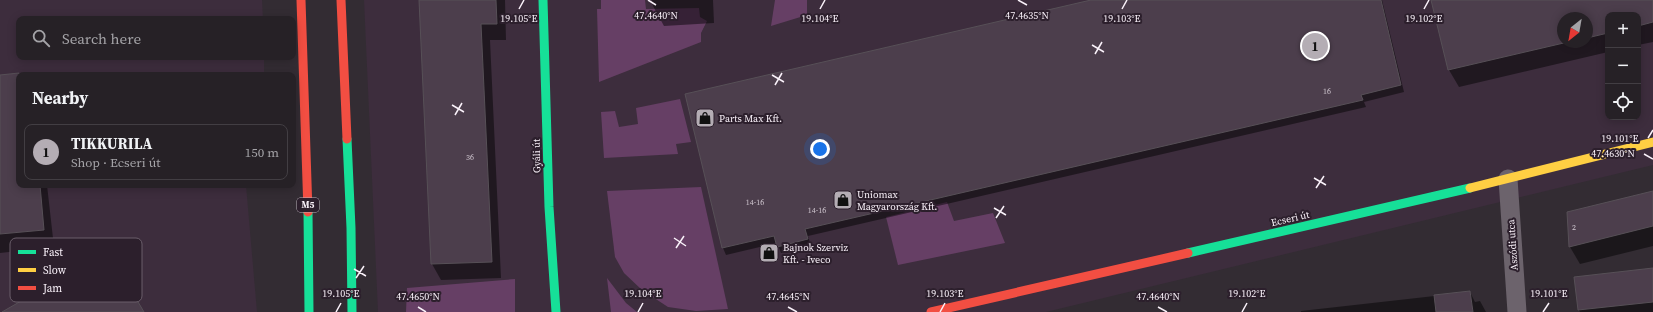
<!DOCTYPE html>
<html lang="en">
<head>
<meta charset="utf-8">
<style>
	body { margin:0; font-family:"Source Serif 4",serif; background:#2e292e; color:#f1f3f6 }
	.controls { position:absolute; right:12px; top:12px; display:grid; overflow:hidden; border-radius:8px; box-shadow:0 2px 10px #0003 }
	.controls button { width:36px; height:36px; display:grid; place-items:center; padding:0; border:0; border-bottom:1px solid #423e43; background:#262126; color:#f1f3f6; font:20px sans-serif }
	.compass { position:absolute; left:1557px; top:12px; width:36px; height:36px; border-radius:50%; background:#262126; box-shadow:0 2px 10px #0003; rotate:211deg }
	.you { position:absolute; left:820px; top:149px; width:14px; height:14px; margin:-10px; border:3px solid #fff; border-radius:50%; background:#1a73e8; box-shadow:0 0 0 6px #1a73e833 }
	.badge { display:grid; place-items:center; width:26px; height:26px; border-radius:50%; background:#b4adb4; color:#111; font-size:13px; font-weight:700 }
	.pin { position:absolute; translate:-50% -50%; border:2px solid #fff; box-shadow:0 1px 4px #0006 }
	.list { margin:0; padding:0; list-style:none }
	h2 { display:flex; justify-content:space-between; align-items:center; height:52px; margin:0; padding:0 16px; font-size:17px }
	h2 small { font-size:13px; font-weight:400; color:#a4a3a7 }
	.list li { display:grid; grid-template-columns:26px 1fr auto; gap:12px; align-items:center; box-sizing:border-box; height:56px; margin:0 8px 8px; padding:0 8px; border:1px solid #423e43; border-radius:8px }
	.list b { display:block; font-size:15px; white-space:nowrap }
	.list p { margin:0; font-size:13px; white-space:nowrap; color:#a4a3a7 }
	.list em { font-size:13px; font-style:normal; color:#a4a3a7 }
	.icon { flex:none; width:22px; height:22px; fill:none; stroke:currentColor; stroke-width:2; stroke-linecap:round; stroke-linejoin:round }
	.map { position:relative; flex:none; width:1653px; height:312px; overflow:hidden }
	.search { position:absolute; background:#262126; box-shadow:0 2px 10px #0003; left:16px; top:16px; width:280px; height:44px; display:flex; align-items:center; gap:10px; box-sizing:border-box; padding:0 14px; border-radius:8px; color:#a4a3a7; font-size:15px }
	.panel { position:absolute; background:#262126; box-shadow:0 2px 10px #0003; left:16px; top:72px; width:280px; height:116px; border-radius:8px }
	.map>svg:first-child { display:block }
	.built { fill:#3d2d3d; fill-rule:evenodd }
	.green { fill:#663f65 }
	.shadow { fill:#0007; fill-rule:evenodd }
	.building { fill:#4c3e4c; stroke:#575057 }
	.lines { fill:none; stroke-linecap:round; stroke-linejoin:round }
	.street { stroke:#6c636c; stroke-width:19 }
	.fast { stroke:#16e098; stroke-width:9 }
	.slow { stroke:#ffcf43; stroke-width:9 }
	.jam { stroke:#f24e42; stroke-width:9 }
	.ticks { fill:none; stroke:#faf2fa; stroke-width:1.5 }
	.labels { text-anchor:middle; stroke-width:4; stroke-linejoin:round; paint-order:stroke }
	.number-label { font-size:8px; fill:#cec5ce }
	.shield { fill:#2c1f2c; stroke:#bcb3bc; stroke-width:1 }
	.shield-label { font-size:9px; font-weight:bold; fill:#faf2fa }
	.poi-label { font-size:10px; fill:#faf2fa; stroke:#2c1f2c; text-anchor:start }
	.street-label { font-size:10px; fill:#faf2fa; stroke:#2c1f2c }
	.key { fill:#2c1f2c; stroke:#6a5e6a; stroke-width:1 }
	.key-label { font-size:11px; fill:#faf2fa }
	.ticks-label { font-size:10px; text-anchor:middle; fill:#faf2fa; stroke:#2c1f2c; stroke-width:4; stroke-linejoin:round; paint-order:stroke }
</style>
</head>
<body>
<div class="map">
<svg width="1653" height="312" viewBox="0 0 1653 312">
	<rect width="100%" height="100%" fill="#332c33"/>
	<!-- built -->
	<g class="built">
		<polygon points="0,0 262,0 263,19 19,19 19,57 264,57 264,75 19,75 19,185 246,185 257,312 0,312"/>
		<path d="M364,0H1653V165L1046,312H378ZM1608,15H1638V117H1608ZM1563,18H1587V42H1563Z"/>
	</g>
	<!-- green -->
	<g class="green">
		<polygon points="601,0 645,0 646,9 699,8 700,17 707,21 701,33 701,42 599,82 597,9 601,9"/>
		<polygon points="775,0 807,0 807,15 771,26"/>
		<polygon points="680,99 691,142 676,144 678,154 604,158 601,112 615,111 619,127 638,124 636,108"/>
		<polygon points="701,187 728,309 696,311 668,307 642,290 624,273 615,257 607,191"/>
		<polygon points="947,202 954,221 993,213 1005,243 898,265 886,217"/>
		<polygon points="607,278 626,303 637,312 611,312"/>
		<polygon points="515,279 515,312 406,312 407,288"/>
	</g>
	<!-- shadow -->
	<g class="shadow">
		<polygon points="420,0 505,0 506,40 490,40 501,278 441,280 432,264"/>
		<polygon points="652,0 713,0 714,23 664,26 653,6"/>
		<polygon points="1095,0 1382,0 1404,92 1364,102 1366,107 808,236 811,246 781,253 777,243 726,255 723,248 687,95"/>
		<path d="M1432,0H1653V42L1638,45V15H1608V52L1459,87L1449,70ZM1563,18H1587V42H1563Z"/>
		<polygon points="28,73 29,75 19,75 19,185 47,185 54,247 0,253 0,76"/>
		<polygon points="1653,192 1653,246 1580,264 1570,247"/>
		<polygon points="1653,269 1653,312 1580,312 1579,310 1575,278"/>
		<polygon points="1470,292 1475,302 1480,301 1486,312 1301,312 1301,311"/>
	</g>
	<!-- building -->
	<g class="building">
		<polygon points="419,0 496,0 497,24 481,24 492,262 431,264"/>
		<polygon points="1091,0 1381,0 1401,85 1361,95 1363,100 805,229 808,239 777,247 774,236 722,248 685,94"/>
		<polygon points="1431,0 1653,0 1653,22 1638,26 1638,15 1608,15 1608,33 1587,38 1587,18 1563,18 1563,42 1568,42 1448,70"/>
		<polygon points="19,73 19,185 40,185 44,230 0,234 0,75"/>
		<polygon points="1653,191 1653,226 1569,247 1567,212"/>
		<polygon points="108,251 144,312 2,312"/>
		<polygon points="1653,268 1653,302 1578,310 1574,277"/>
		<polygon points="1470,291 1473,312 1436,312 1434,295"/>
	</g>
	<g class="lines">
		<!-- street -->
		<polyline class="street" points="1508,179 1517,312"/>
		<!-- fast -->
		<g class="fast">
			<polyline points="543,0 549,207 556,312"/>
			<polyline points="347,139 351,228 352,312"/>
			<polyline points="308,212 309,312"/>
			<polyline points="1188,253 1470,188"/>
		</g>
		<!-- slow -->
		<polyline class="slow" points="1470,188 1653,142"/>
		<!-- jam -->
		<g class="jam">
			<polyline points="301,0 308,212"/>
			<polyline points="341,0 347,139"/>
			<polyline points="931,312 1188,253"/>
		</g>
	</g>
	<!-- ticks -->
	<path class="ticks" d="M648,0L656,5M1018,0L1027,5M519,9L524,0M820,9L825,0M1122,9L1127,0M1424,9L1429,0M1092,45L1104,52M1095,54L1102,42M772,75L784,82M775,85L782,73M452,105L464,112M455,115L462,103M1648,138L1653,130M1644,154L1653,159M1314,178L1326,185M1316,188L1324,176M994,208L1006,215M996,218L1004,206M674,238L686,246M676,248L684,236M354,269L366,276M356,278L364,266M418,307L426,312M788,307L797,312M1158,307L1167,312M336,312L341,303M638,312L643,303M940,312L945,303M1242,312L1247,303M1543,312L1549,303"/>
	<!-- icons -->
	<defs>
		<symbol id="shop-square" viewBox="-11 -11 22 22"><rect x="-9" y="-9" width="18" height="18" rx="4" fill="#b4adb4" stroke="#2c1f2c"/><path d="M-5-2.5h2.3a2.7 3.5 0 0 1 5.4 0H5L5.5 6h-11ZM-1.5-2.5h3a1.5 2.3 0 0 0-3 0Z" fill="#111"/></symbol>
	</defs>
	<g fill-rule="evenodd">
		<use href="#shop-square" x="694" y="107" width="22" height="22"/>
		<use href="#shop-square" x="832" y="189" width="22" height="22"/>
		<use href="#shop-square" x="758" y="242" width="22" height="22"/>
	</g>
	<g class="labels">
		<!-- number labels -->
		<g class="number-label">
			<text x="1327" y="94">16</text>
			<text x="470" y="160">36</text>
			<text x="755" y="205">14-16</text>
			<text x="817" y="213">14-16</text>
			<text x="1574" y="230">2</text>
		</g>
		<!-- shield labels -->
		<rect class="shield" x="297" y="198" width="22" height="14" rx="3"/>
		<g class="shield-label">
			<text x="308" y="208">M5</text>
		</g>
		<!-- poi labels -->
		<g class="poi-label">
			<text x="719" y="122">Parts Max Kft.</text>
			<text x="857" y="198">Uniomax<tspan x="857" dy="12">Magyarország Kft.</tspan></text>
			<text x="783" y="251">Bajnok Szerviz<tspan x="783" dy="12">Kft. - Iveco</tspan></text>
		</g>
		<!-- street labels -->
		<g class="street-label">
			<text transform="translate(536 156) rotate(-91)" y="4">Gyáli út</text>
			<text transform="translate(1290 218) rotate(-13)" y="4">Ecseri út</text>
			<text transform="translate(1512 245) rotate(-94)" y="4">Aszódi utca</text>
		</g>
	</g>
	<!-- legend -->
	<rect x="10" y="238" width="132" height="64" rx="6" class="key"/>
	<rect x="18" y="250" width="18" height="4" fill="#16e098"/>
	<rect x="18" y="268" width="18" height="4" fill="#ffcf43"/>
	<rect x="18" y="286" width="18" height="4" fill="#f24e42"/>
	<g class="key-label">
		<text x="43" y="256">Fast</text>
		<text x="43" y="274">Slow</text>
		<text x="43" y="292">Jam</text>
	</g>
	<g class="ticks-label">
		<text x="656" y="19">47.4640°N</text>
		<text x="1027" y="19">47.4635°N</text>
		<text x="1122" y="22">19.103°E</text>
		<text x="1424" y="22">19.102°E</text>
		<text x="519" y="22">19.105°E</text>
		<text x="820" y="22">19.104°E</text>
		<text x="1620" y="142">19.101°E</text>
		<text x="1613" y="157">47.4630°N</text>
		<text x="341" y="297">19.105°E</text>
		<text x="643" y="297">19.104°E</text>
		<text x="945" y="297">19.103°E</text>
		<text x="1247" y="297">19.102°E</text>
		<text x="1549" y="297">19.101°E</text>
		<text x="418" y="300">47.4650°N</text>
		<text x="788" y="300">47.4645°N</text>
		<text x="1158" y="300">47.4640°N</text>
	</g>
</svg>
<div class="controls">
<button>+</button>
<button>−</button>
<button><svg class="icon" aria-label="locate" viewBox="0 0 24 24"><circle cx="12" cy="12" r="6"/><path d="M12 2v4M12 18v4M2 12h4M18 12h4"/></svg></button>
</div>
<svg class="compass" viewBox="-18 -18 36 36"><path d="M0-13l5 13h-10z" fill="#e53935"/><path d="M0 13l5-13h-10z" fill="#a4a3a7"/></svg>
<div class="you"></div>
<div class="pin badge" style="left:1315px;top:46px">1</div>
<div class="search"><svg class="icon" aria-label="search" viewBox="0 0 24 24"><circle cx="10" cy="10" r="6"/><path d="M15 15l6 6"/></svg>Search here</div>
<section class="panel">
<h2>Nearby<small></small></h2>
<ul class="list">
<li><span class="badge">1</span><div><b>TIKKURILA</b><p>Shop · Ecseri út</p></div><em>150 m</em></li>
</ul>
</section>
</div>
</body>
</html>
